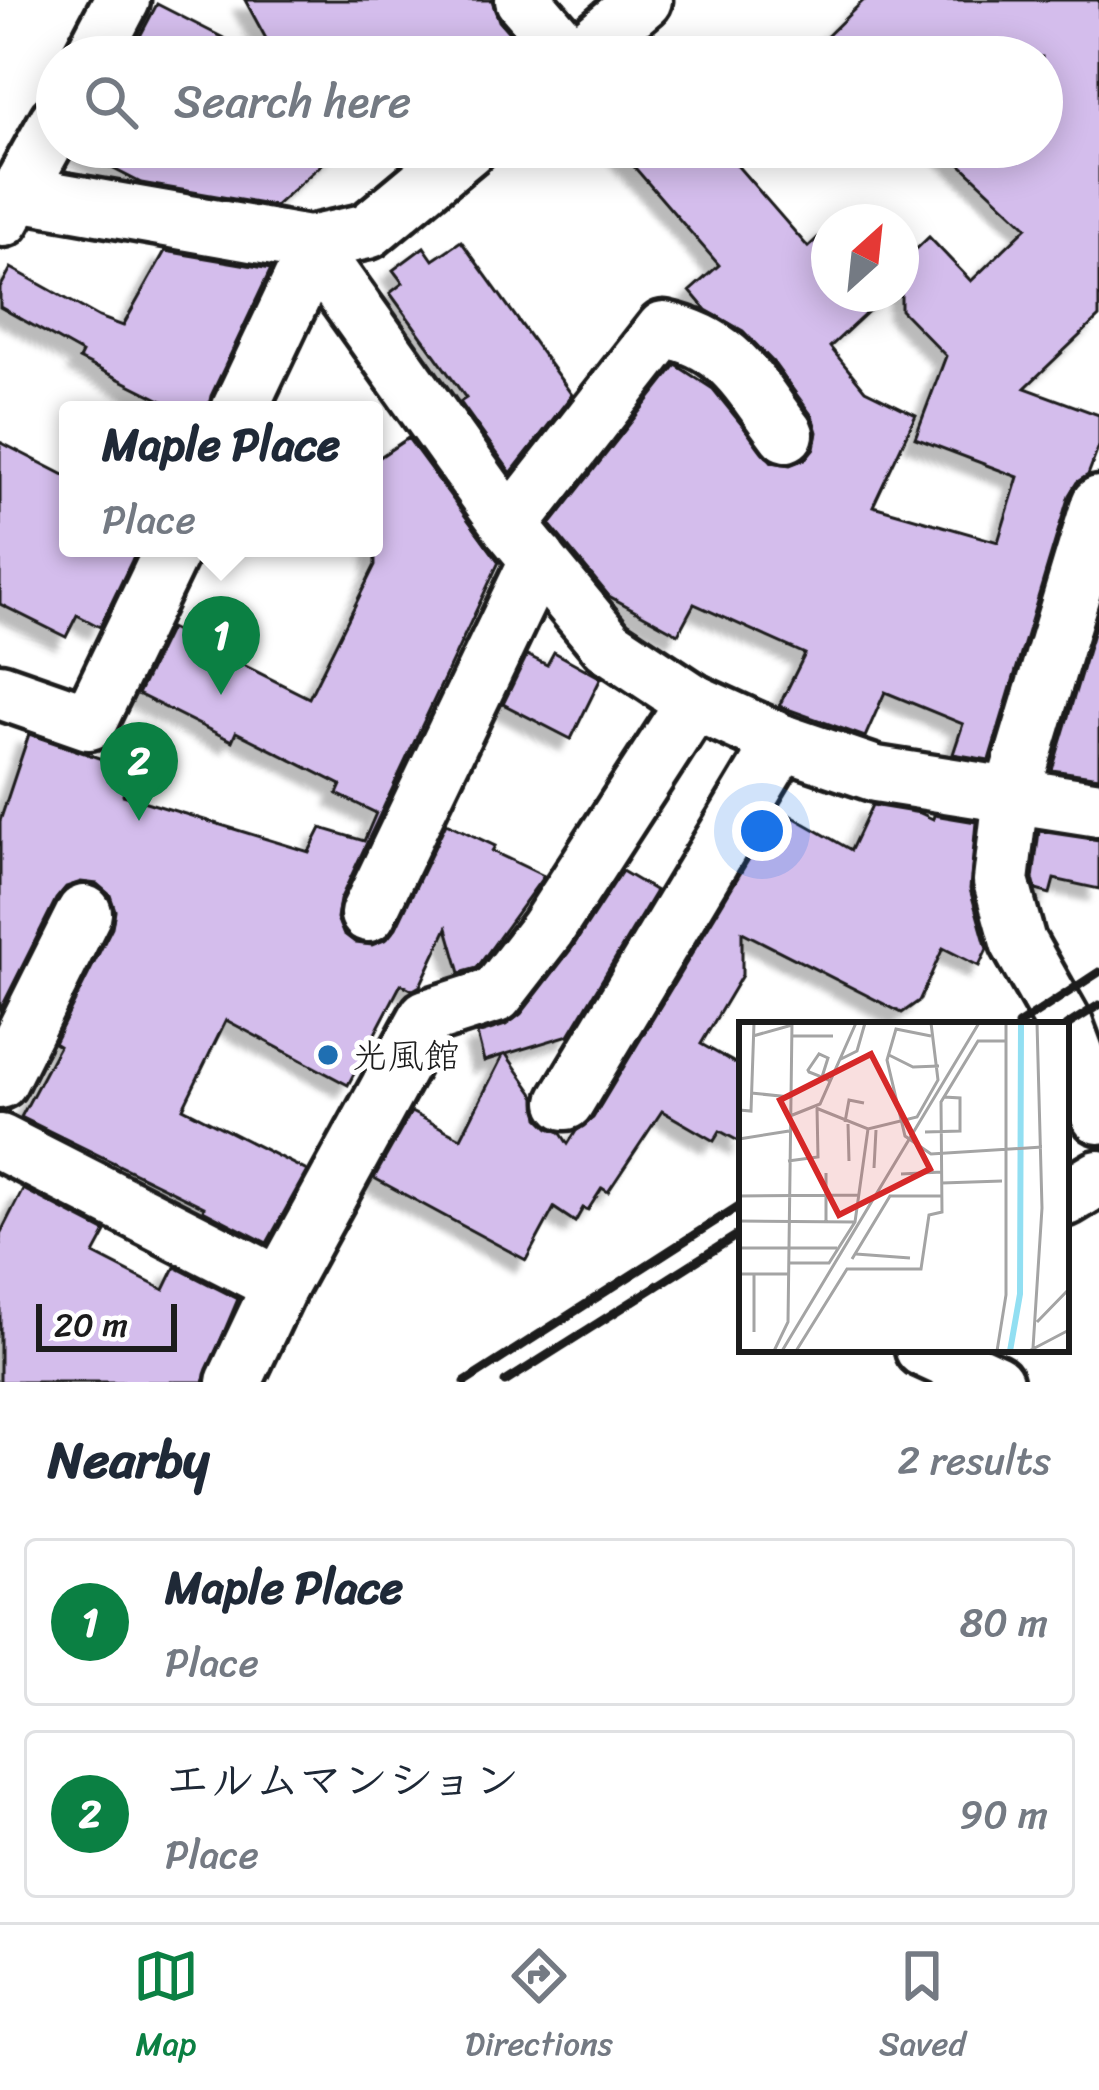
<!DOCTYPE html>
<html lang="en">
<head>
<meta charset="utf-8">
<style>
	body { margin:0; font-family:Sriracha,"Klee One",sans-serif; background:#f6f6f7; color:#1f2937 }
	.compass { position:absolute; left:811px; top:204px; width:108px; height:108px; border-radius:50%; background:#fff; box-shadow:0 6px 30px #0003; rotate:27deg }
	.scale { position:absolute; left:36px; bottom:30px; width:141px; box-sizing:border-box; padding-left:12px; border:6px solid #1c1c1c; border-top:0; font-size:33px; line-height:42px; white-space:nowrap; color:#1c1c1c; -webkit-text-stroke:9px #fff; paint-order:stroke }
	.you { position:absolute; left:762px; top:831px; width:42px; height:42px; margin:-30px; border:9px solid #fff; border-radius:50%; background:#1a73e8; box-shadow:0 0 0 18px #1a73e833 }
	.badge { display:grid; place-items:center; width:78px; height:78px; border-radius:50%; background:#0b8043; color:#fff; font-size:39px; font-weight:700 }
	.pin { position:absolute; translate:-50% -99px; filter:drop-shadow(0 3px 6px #0008) }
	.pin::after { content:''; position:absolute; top:63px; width:42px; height:36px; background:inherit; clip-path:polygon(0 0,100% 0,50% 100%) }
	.popup { position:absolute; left:59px; top:401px; width:324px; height:156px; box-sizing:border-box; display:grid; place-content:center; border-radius:12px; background:#fff; filter:drop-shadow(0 3px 9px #0005); font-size:39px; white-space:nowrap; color:#747a83 }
	.popup b { font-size:45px; color:#1f2937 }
	.popup::after { content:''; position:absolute; left:50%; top:100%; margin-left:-24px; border:24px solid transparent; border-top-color:#fff }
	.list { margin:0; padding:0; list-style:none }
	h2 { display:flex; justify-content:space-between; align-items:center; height:156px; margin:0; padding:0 48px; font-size:51px }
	h2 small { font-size:39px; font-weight:400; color:#747a83 }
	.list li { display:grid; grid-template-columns:78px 1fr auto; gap:36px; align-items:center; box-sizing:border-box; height:168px; margin:0 24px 24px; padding:0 24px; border:3px solid #e0e1e3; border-radius:12px }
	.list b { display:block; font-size:45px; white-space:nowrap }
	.list p { margin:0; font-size:39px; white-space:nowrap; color:#747a83 }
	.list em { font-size:39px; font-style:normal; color:#747a83 }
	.icon { flex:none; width:66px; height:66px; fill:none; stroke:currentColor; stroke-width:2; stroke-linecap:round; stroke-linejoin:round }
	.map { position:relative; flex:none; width:1099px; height:1382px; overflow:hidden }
	.search { position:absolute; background:#fff; box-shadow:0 6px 30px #0003; left:36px; right:36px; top:36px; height:132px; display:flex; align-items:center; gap:30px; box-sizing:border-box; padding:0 42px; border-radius:66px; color:#747a83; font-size:45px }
	.sheet { height:540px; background:#fff }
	nav { display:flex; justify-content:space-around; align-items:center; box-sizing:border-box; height:168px; border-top:3px solid #e0e1e3; background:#fff; font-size:33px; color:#747a83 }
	nav a { display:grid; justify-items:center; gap:6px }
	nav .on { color:#0b8043 }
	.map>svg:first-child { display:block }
	.building { fill:#d4bdec; stroke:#1c1c1c; stroke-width:3; filter:url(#shadow) }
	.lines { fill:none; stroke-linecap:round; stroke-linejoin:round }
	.minor-casing { stroke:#1c1c1c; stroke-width:63 }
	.minor { stroke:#fff; stroke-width:54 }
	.rail { stroke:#1c1c1c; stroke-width:9 }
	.poi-dot { fill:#1f6fb2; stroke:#fff; stroke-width:4.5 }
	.labels { text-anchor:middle; stroke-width:10; stroke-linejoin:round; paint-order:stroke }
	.poi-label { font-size:36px; fill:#1c1c1c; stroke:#fff; text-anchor:start }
	.inset-river { fill:none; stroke:#92dff2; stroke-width:6 }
	.inset-road { fill:none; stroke:#a4a4a4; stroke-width:3 }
	.view { fill:#d62828; fill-opacity:0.15; stroke:#d62828; stroke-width:6 }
	.inset-edge { fill:none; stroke:#1c1c1c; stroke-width:6 }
</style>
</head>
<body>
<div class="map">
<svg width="1099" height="1382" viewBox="0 0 1099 1382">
	<defs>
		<filter id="shadow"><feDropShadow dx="-11" dy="11" stdDeviation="3" flood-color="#0004"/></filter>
	</defs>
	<rect width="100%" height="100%" fill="#fff"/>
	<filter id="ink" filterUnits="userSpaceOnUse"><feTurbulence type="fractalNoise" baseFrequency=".00833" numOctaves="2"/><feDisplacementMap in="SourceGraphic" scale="24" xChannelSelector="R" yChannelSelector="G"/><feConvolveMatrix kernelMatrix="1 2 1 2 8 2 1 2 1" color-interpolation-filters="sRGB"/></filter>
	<g filter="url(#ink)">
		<!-- building -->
		<g class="building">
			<polygon points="245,0 492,0 499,21 530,57 276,57"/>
			<polygon points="864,0 1099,0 1099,317 1025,388 1099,415 1099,446 1088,475 1077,482 1069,495 989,760 953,754 963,724 885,692 865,737 779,706 805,654 694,604 678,634 609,596 550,525 676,365 713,389 772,462 790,465 805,459 814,448 817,432 812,416 773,362 743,331 706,310 690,291 719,265 617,147 721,147 808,247 829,227 829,294 887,294 830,347 865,390 916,415 873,506 998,542 1018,477 915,438 946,356 901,310 901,264 929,237 971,281 1027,227 942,147 1042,147 1042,57 806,57"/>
			<polygon points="157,4 261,57 129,57"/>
			<polygon points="79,147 341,147 275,206 141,183 77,150"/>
			<polygon points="461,241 572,395 511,473 460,402 466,398 390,293 403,283 393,270 424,247 433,260"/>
			<polygon points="165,251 271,269 211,396 208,410 181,410 79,359 82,353 0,307 0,288 11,268 99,317 123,326"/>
			<polygon points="408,438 499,562 340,900 337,918 343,933 356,943 372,945 387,939 396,928 446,823 495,846 492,851 544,876 477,968 460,973 447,928 420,986 413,990 401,984 348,1085 226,1020 183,1108 307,1171 267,1243 203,1210 204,1207 21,1117 59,1046 54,1043 112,927 115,910 110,895 97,884 81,882 66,887 56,899 0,1011 0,821 29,734 131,769 123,795 309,852 321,828 364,841 376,813 337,794 341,785 236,732 232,741 138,694 170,628 309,698 375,565 374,461"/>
			<polygon points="0,442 68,477 68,548 138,548 100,627 77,615 66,637 0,604"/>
			<polygon points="1099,613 1099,777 1052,770"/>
			<polygon points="554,652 601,678 571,739 503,704 527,655 547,665"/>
			<polygon points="872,805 920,813 933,819 934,815 976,822 970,889 987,949 979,966 943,948 919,1001 902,1013 742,932 742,975 701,1044 742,1067 742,1143 720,1131 714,1141 662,1111 608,1192 602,1188 588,1210 583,1208 575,1222 554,1208 526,1260 374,1178 411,1112 461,1138 503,1055 484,1061 477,1034 506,1025 521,1014 572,948 622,871 656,891 569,1035 506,1054 536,1097 539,1118 549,1128 560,1132 568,1144 576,1131 593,1118 779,809 851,850"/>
			<polygon points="1039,831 1099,840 1099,889 1054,879 1050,894 1036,890 1033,879"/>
			<polygon points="23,1189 106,1232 94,1254 164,1290 175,1267 238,1299 203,1382 0,1382 0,1234"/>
		</g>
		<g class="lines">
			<defs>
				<g id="minor">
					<polyline points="523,0 572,57"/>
					<polyline points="92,57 122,0"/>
					<polyline points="576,57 644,0"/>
					<polyline points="18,193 309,244 368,231 469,147"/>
					<polyline points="3,219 57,122"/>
					<polyline points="309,244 510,526 608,645 694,702 782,742 876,774 1099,809"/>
					<polyline points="239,410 314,252"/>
					<path d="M510,526L664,329C732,344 746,381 786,434"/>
					<polyline points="0,691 89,722 173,548"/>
					<polyline points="368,914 538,559"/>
					<polyline points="1065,1025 1018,942 1001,881 1011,796 1099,504"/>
					<polyline points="1066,1028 1099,1116"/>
					<polyline points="0,1081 84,913"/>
					<polyline points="566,1102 782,742"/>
					<polyline points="0,1142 280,1285"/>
					<polyline points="1066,1198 1099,1178"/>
					<polyline points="923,1349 995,1382"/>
					<polyline points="234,1382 280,1285 427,1017 496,995 547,929 694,702"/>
				</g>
			</defs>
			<!-- minor casing -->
			<use href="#minor" class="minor-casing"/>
			<!-- minor -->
			<use href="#minor" class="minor"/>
			<!-- rail -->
			<g class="rail">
				<polyline points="1018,1025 1099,972"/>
				<polyline points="1066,1026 1099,1005"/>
				<polyline points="465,1382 742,1204"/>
				<polyline points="505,1382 742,1232"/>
			</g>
		</g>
	</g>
	<!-- markers -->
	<circle class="poi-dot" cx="328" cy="1055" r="12"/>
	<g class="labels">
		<!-- poi labels -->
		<g class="poi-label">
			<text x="352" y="1068">光風館</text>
		</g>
	</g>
	<!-- overview -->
	<g transform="translate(739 1022)">
		<rect width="330" height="330" fill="#fff"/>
		<path class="inset-river" d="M271,329L281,272L282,1"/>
		<path class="inset-road" d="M14,14L53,3M52,14H94M192,14L157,7L148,38L166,114L192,132L303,125M150,33L174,45L200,44M100,38L118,29L126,1M83,55L89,36L80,32L69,48L70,50L83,55L91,59M12,71L51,75M77,86L129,107L178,95L199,58L192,1M0,88L12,89L15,1M51,94L81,82L117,1M106,100L110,78L125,81M109,102L110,139M186,110L221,109V76L205,75M0,117L50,109M49,139L79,135L78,86M135,146L137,108M87,151V199M162,152L203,150M203,161L263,159M0,174L119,173M0,199L116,200M0,226H98M117,232L171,236M113,237L151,174H203M50,241H90L116,200L129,107M0,252H49M15,252V310M298,300L330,267M294,326L303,186L298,1M35,329L49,300L53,1M43,329L240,1M57,329L108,247H182L190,193L203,190L202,80L239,19H268M258,329L267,273V1M290,329L330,308"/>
		<path class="view" d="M132,32L191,147L100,193L41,78Z"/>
		<rect width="330" height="330" class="inset-edge"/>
	</g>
</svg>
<svg class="compass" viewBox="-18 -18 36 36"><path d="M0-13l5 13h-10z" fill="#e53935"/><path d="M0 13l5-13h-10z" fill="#747a83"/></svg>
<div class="scale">20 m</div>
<div class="you"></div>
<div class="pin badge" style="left:221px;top:695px">1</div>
<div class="popup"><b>Maple Place</b>Place</div>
<div class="pin badge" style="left:139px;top:821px">2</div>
<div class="search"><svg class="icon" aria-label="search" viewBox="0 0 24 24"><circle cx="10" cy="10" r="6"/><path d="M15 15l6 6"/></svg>Search here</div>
</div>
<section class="sheet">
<h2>Nearby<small>2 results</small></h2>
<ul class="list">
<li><span class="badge">1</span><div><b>Maple Place</b><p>Place</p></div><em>80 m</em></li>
<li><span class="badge">2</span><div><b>エルムマンション</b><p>Place</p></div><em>90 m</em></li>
</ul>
</section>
<nav>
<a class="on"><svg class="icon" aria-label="map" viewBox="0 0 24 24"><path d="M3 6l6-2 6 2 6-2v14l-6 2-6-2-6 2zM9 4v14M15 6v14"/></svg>Map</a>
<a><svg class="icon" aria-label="directions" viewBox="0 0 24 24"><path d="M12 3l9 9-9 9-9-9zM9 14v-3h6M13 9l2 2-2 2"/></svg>Directions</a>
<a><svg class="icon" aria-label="saved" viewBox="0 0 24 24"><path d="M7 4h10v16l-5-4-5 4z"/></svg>Saved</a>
</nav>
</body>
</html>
